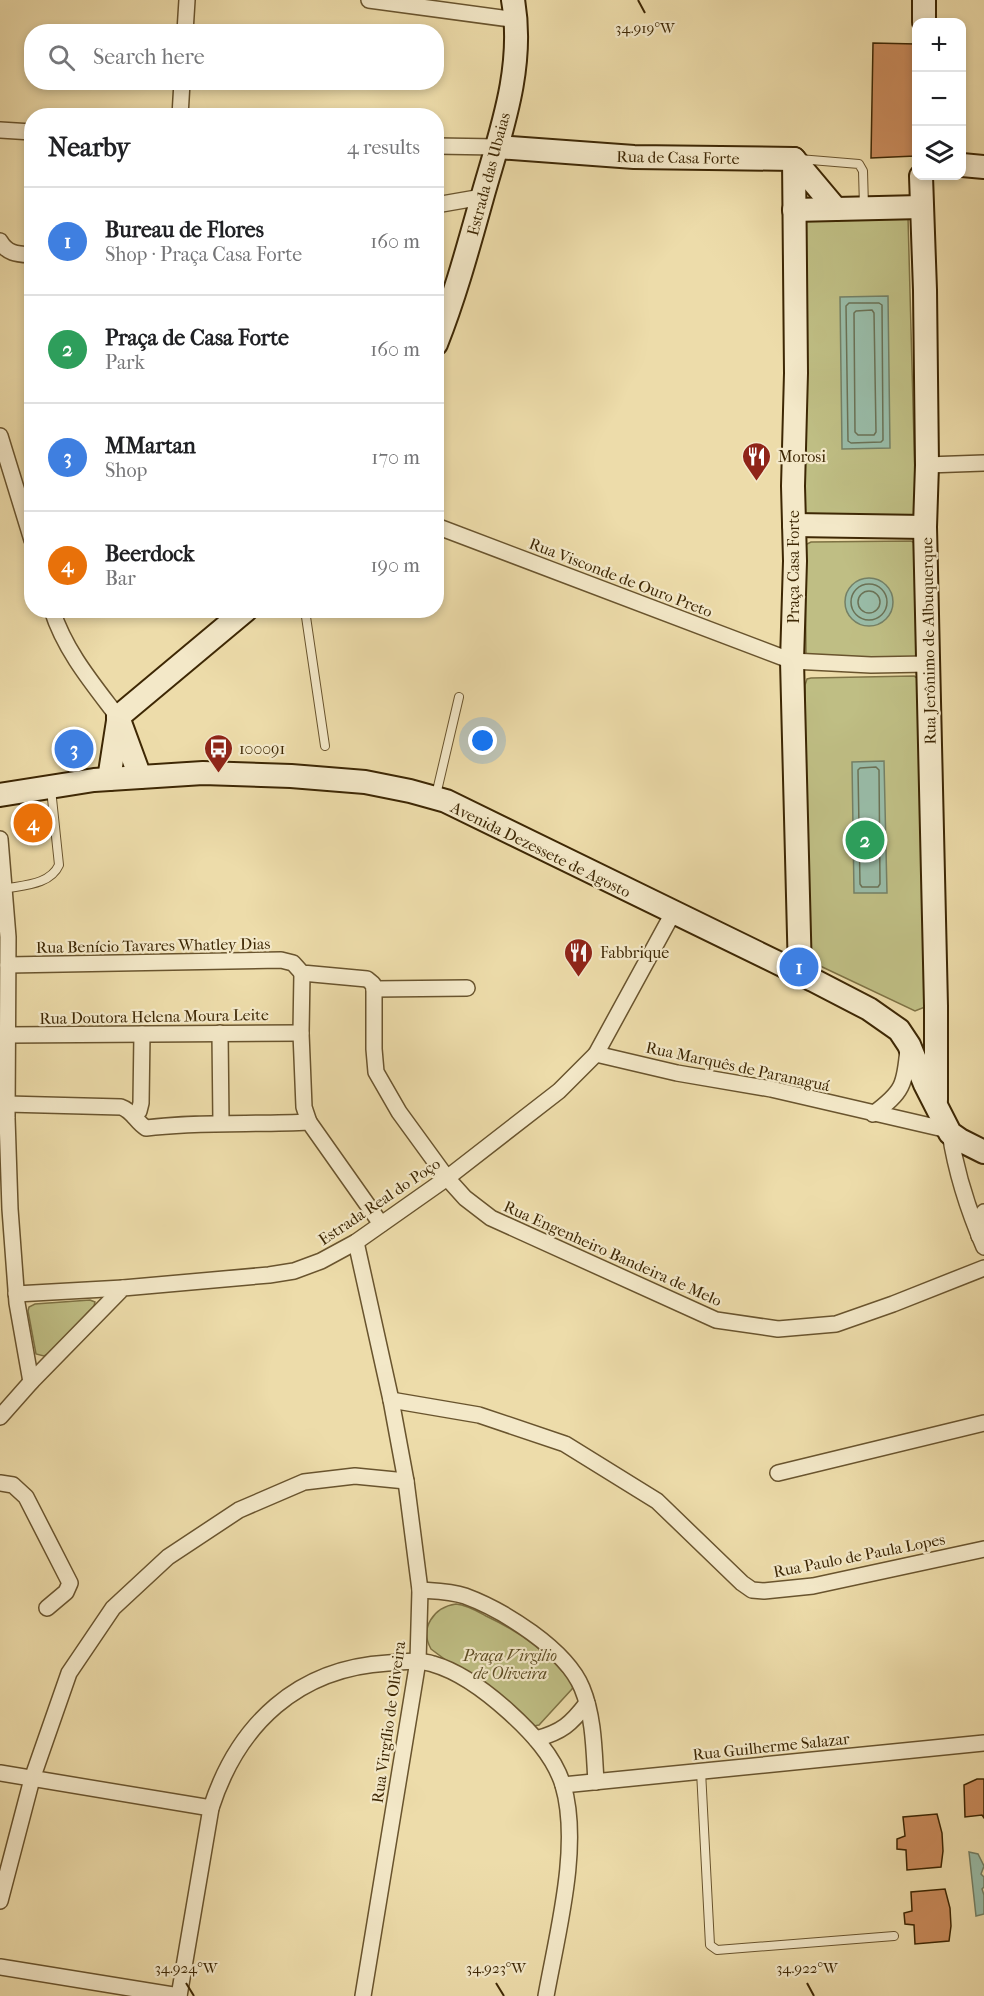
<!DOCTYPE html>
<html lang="en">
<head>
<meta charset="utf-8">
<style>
	body { margin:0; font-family:"IM FELL French Canon",serif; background:#f2f2f2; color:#202124 }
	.controls { position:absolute; right:18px; top:18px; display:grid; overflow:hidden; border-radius:12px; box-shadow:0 3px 9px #0003 }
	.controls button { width:54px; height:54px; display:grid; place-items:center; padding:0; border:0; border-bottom:2px solid #e0e0e0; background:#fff; color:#202124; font:30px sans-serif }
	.you { position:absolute; left:483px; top:741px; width:21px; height:21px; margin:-15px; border:4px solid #fff; border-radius:50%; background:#1a73e8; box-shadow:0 0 0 9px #1a73e833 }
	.badge { display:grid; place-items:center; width:39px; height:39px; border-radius:50%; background:#7c3aed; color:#fff; font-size:20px; font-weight:700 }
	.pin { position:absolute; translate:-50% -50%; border:3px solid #fff; box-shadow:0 2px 6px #0006 }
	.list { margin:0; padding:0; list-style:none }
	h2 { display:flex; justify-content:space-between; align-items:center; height:78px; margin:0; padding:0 24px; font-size:26px }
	h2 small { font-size:20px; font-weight:400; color:#757577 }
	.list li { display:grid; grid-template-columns:39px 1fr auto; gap:18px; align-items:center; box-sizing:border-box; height:108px; padding:0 24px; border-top:2px solid #e0e0e0 }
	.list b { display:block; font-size:22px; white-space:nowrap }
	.list p { margin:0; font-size:20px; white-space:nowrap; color:#757577 }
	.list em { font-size:20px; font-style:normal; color:#757577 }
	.icon { flex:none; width:33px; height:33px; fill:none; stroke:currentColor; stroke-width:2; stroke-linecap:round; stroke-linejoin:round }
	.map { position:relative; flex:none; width:984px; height:1996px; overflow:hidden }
	.search { position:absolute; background:#fff; box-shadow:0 3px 9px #0003; left:24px; top:24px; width:420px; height:66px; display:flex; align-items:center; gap:15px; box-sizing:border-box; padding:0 21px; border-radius:24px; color:#757577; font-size:22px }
	.panel { position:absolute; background:#fff; box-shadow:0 3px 9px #0003; left:24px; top:108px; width:420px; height:510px; border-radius:24px }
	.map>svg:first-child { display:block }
	.green { fill:#bfbe84; stroke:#7e7244; stroke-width:1.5 }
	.water { fill:#99bca8; stroke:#748066; stroke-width:1.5 }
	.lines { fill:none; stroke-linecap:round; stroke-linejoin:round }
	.shore { stroke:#6b7256; stroke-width:1.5 }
	.building { fill:#ca8c5d; stroke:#3d2704; stroke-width:1.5 }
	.lane-casing { stroke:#69542e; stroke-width:10 }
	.street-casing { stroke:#69542e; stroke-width:18 }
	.secondary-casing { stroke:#3d2704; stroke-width:26 }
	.lane { stroke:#f3e8c8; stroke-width:8 }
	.street { stroke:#f3e8c8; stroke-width:15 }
	.secondary { stroke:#f3e8c8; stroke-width:22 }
	.ticks { fill:none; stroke:#3d2704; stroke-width:2 }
	.labels { text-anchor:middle; stroke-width:4.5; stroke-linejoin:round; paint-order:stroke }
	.street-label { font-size:16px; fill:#3d2704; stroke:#f3e8c8 }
	.poi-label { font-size:16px; fill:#3d2704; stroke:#f3e8c8; text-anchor:start }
	.park-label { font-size:16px; font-style:italic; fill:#5e4d24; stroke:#f3e8c8 }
	.ticks-label { font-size:15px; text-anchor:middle; fill:#3d2704; stroke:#f3e8c8; stroke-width:4.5; stroke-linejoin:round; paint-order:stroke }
</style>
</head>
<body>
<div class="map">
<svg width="984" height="1996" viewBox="0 0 984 1996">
	<rect width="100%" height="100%" fill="#eddcaa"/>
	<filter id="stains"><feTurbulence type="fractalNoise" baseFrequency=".00333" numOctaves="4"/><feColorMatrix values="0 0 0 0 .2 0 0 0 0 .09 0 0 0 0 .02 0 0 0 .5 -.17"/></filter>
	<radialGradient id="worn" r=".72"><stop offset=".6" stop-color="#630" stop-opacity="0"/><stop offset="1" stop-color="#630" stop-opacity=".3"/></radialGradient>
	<!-- green -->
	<g class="green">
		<polygon points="804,217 908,217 916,517 804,516"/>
		<polygon points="911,541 915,543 919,653 913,658 813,659 806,655 805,545 811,542"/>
		<polygon points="914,676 919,679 925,1007 915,1011 816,964 810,960 806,949 805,685 807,679 811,678"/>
		<polygon points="90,1300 95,1302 94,1306 48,1354 44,1356 36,1354 28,1311 29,1307 35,1304"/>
		<path d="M456,1604C467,1605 477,1611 486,1616C522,1633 549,1653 574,1685L572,1689L539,1725L534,1726L431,1649C419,1628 434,1607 456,1604Z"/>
	</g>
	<!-- water -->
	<g class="water">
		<polygon points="888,296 890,448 842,449 840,297"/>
		<circle cx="869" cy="602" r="24"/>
		<polygon points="884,761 887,893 854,893 852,762"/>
		<polygon points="969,1852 978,1854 984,1866 981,1874 984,1877 984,1887 982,1889 984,1895 984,1914 976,1916"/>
	</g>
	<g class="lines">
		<!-- shore -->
		<g class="shore">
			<polygon points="849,303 879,303 882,305 883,440 881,442 851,443 848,441 846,306"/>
			<polygon points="872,310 874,313 876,432 874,435 858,435 855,432 854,313 856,311"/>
			<circle cx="869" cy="602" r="18"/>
			<circle cx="869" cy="602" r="11"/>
			<polygon points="876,767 879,770 880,884 878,887 862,887 860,884 858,770 860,768"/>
		</g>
	</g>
	<!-- building -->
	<g class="building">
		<polygon points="873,43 916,44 915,156 871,158"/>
		<polygon points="977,1779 984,1779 984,1818 982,1815 965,1817 964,1785"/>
		<polygon points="937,1814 942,1833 943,1851 941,1867 907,1870 906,1850 897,1849 897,1839 905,1836 903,1817"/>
		<polygon points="945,1889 950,1908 951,1926 949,1941 915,1944 914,1925 905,1924 904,1913 912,1911 911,1892"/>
	</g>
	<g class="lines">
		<defs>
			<g id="lane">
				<polyline points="799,159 859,164 863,171 864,207"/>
				<polyline points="305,610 325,746"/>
				<polyline points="436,795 459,697"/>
				<path d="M4,889C23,885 50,885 59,865L51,789"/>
				<polyline points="701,1771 710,1945 717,1950 894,1936"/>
			</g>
			<g id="street">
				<polyline points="369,0 517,20"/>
				<polyline points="185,32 187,0"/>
				<polyline points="180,116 182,82"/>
				<polyline points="0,130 32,132"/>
				<polyline points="436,146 497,147"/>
				<polyline points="436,205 482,197"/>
				<path d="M0,241C7,254 18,254 32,255"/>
				<polyline points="0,436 32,540"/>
				<polyline points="927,465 984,463"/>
				<polyline points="436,526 792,661 871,665 928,664"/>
				<path d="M52,610C65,651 93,684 118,717"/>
				<polyline points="0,839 8,937 7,1118 10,1209 17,1303 31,1382"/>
				<polyline points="8,965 281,960 293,963 302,973 367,979 373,984 374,989 467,988"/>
				<polyline points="302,973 301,1033 304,1107 309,1122"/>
				<polyline points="374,989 374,1049 376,1072 399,1112 447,1178 465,1198 491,1218 716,1320 778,1329 836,1324 893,1304 984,1268"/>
				<polyline points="220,1033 221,1123"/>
				<polyline points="8,1035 301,1033"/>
				<polyline points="596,1054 677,1073 771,1089 948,1130"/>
				<path d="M7,1104L121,1107C133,1111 136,1122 146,1128C200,1121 255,1125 309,1122L381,1224"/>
				<path d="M873,1114C903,1092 905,1085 908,1048"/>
				<polyline points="134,1116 139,1111 141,1103 142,1034"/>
				<path d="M950,1133C956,1172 968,1210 984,1247"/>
				<polyline points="979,1236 984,1212"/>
				<polyline points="356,1242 391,1400 406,1481 420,1590 418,1661 363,1996"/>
				<polyline points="16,1294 123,1288"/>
				<polyline points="391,1400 479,1415 565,1444 657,1501 742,1583 752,1590 764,1591 813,1586 984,1549"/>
				<polyline points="0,1417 31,1382 123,1288 269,1275 294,1271 321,1261 356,1242 447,1178 559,1091 596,1054 673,913"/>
				<polyline points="778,1473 984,1423"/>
				<polyline points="0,1483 13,1485 26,1497 70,1583 66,1592 47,1608"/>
				<path d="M420,1590C435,1591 451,1591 465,1596C503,1610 566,1649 582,1688C594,1717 594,1751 596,1782"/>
				<path d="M536,1739C562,1732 571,1724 587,1703"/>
				<polyline points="0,1773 211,1808"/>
				<polyline points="563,1785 984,1743"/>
				<polyline points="0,1901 32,1779 69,1673 113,1608 168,1557 239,1510 304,1482 355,1476 406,1481"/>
				<polyline points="0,1967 179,1996"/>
				<path d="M179,1996L211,1808C238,1724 298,1668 388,1663C403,1662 419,1659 433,1664C461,1672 488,1693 509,1712C531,1732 554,1756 563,1785C581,1846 557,1934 546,1996"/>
			</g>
			<g id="secondary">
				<polyline points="924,22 924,0"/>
				<polyline points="497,147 634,157 794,159 836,209"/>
				<polyline points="794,159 796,373 793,486 795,561 792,661 800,974"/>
				<polyline points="962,165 984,167"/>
				<polyline points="921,176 925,290 927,465 925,527 936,1006 936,1100"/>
				<polyline points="794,210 921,207"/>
				<path d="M436,344C455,296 468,248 482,198C500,134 525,68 513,0"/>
				<polyline points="794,525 925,527"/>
				<polyline points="118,717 246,610"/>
				<polyline points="118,717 140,777"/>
				<polyline points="109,779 118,721"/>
				<polyline points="0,795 94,780 203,773 291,776 365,782 410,791 446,801 813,980 869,1009 899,1030 909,1045 925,1084 950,1133 960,1140 984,1152"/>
			</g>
		</defs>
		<!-- lane casing -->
		<use href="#lane" class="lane-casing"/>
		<!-- street casing -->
		<use href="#street" class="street-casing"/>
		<!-- secondary casing -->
		<use href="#secondary" class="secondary-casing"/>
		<!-- lane -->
		<use href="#lane" class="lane"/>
		<!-- street -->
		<use href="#street" class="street"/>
		<!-- secondary -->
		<use href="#secondary" class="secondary"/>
	</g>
	<!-- ticks -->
	<path class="ticks" d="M638,0L645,13M186,1983L194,1996M496,1983L504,1996M807,1983L814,1996"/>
	<!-- icons -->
	<defs>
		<symbol id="restaurant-pin" viewBox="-11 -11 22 30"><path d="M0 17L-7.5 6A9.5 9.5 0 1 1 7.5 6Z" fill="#8f2418" stroke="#f3e8c8"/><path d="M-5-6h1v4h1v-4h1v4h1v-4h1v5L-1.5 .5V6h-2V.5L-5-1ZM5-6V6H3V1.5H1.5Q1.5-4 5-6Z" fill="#fff"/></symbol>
		<symbol id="bus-pin" viewBox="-11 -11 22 30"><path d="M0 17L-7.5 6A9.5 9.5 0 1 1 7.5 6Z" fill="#8f2418" stroke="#f3e8c8"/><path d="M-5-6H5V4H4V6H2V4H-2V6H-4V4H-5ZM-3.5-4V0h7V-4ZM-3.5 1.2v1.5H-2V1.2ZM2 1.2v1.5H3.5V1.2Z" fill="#fff"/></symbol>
	</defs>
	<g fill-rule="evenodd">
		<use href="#restaurant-pin" x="740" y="440" width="33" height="45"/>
		<use href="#bus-pin" x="202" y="732" width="33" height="45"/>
		<use href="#restaurant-pin" x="562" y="936" width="33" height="45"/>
	</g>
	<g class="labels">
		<!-- street labels -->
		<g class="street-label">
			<text transform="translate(678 157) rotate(1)" y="6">Rua de Casa Forte</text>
			<text transform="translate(488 174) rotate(-75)" y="6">Estrada das Ubaias</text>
			<text transform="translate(793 567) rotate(-90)" y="6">Praça Casa Forte</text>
			<text transform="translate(621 577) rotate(21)" y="6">Rua Visconde de Ouro Preto</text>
			<text transform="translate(928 641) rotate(-91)" y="6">Rua Jerônimo de Albuquerque</text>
			<text transform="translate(541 849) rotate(26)" y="6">Avenida Dezessete de Agosto</text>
			<text transform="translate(153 945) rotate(-1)" y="6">Rua Benício Tavares Whatley Dias</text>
			<text transform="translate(154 1016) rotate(-1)" y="6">Rua Doutora Helena Moura Leite</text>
			<text transform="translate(738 1066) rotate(12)" y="6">Rua Marquês de Paranaguá</text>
			<text transform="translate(379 1201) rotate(-34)" y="6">Estrada Real do Poço</text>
			<text transform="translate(613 1253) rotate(24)" y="6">Rua Engenheiro Bandeira de Melo</text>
			<text transform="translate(859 1555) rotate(-11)" y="6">Rua Paulo de Paula Lopes</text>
			<text transform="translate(388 1722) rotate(-82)" y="6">Rua Virgílio de Oliveira</text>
			<text transform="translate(771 1746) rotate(-6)" y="6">Rua Guilherme Salazar</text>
		</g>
		<!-- poi labels -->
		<g class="poi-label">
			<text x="778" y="462">Morosi</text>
			<text x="239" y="754">100091</text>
			<text x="600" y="958">Fabbrique</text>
		</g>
		<!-- park labels -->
		<g class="park-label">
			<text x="510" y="1661">Praça Virgilio<tspan x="510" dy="18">de Oliveira</tspan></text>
		</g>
	</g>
	<g class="ticks-label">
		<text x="645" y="33">34.919°W</text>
		<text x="186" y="1973">34.924°W</text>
		<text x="496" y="1973">34.923°W</text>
		<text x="807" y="1973">34.922°W</text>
	</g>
	<rect width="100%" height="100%" filter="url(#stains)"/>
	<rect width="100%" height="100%" fill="url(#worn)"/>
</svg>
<div class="controls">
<button>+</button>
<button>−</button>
<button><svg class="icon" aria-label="layers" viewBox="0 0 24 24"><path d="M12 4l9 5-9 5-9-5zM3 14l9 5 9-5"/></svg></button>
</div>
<div class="you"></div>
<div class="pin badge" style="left:799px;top:967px;background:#3f7fe0">1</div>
<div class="pin badge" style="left:865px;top:840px;background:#2e9e5b">2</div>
<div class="pin badge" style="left:74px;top:749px;background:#3f7fe0">3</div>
<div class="pin badge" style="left:33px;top:823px;background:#e8710a">4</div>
<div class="search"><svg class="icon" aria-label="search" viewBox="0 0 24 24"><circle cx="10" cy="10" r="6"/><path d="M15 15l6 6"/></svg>Search here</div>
<section class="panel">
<h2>Nearby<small>4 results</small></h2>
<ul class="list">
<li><span class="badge" style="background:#3f7fe0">1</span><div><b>Bureau de Flores</b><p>Shop · Praça Casa Forte</p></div><em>160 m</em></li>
<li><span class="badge" style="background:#2e9e5b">2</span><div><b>Praça de Casa Forte</b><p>Park</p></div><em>160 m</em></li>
<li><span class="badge" style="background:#3f7fe0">3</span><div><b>MMartan</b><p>Shop</p></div><em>170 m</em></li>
<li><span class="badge" style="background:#e8710a">4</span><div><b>Beerdock</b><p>Bar</p></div><em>190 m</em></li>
</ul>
</section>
</div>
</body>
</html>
